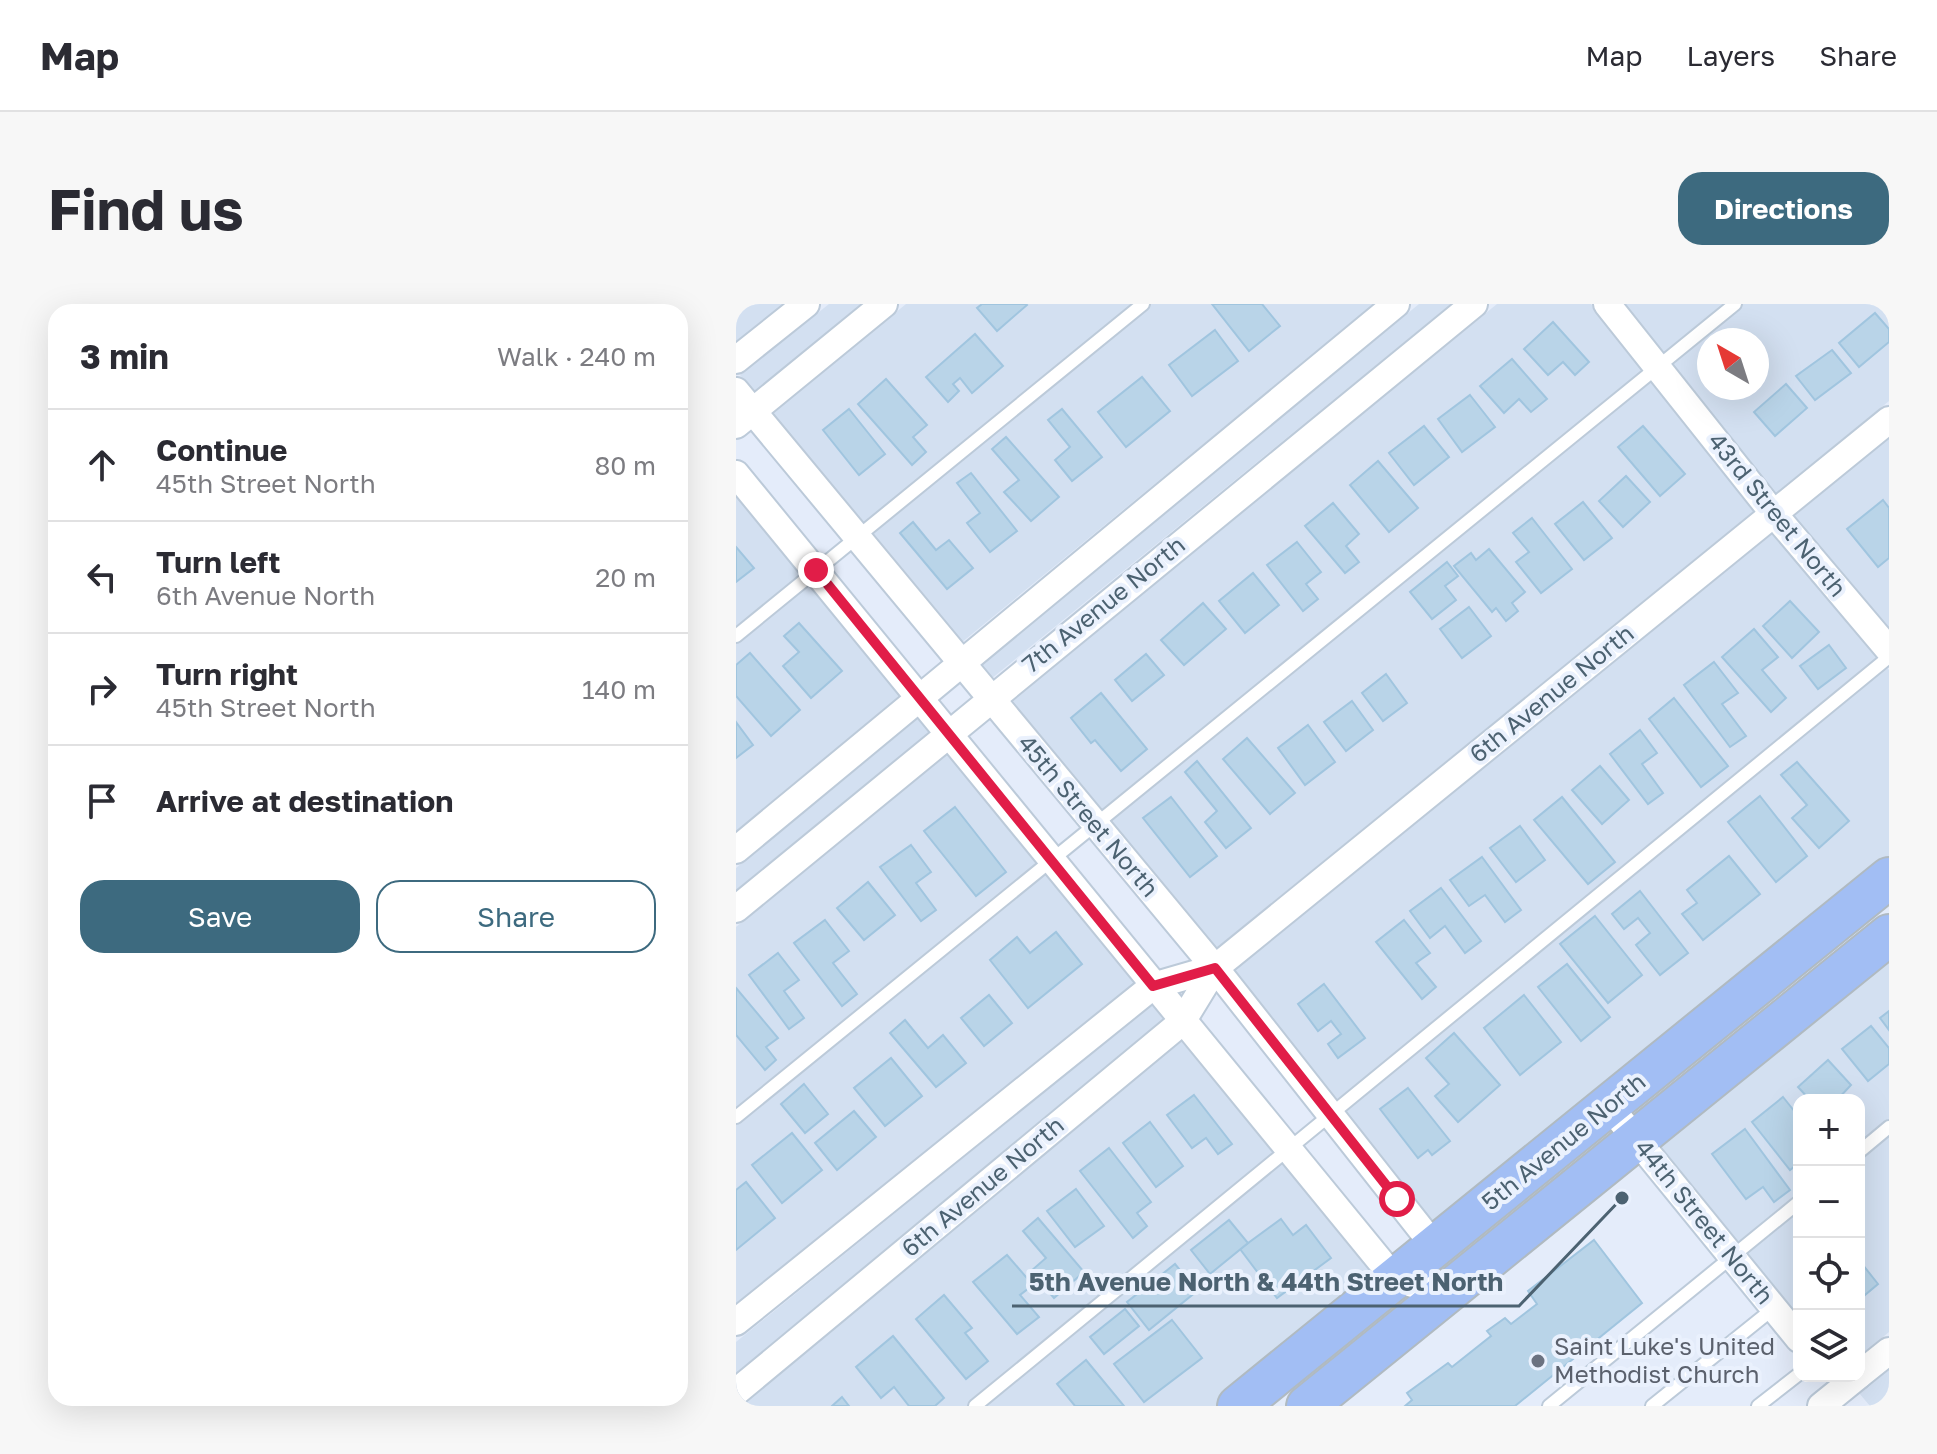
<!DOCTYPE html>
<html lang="en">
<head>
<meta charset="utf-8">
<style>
	body { margin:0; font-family:"Golos Text",sans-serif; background:#f7f7f7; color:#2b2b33 }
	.controls { position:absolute; right:24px; bottom:24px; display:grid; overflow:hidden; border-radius:16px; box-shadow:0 8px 32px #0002 }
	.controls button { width:72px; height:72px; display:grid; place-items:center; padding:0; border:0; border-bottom:2px solid #e1e1e2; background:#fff; color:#2b2b33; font:40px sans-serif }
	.compass { position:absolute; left:961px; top:24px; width:72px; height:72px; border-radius:50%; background:#fff; box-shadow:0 8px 32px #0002; rotate:321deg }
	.stop { position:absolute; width:24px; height:24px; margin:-18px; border:6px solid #e11d48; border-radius:50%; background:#fff }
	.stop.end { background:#e11d48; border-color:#fff; box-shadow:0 2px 8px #0008 }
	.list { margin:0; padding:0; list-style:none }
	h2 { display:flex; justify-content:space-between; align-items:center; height:104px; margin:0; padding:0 32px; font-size:34px }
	h2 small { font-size:26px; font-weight:400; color:#7c7c81 }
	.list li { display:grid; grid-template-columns:52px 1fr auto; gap:24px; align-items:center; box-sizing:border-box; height:112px; padding:0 32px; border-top:2px solid #e1e1e2 }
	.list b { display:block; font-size:30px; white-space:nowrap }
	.list p { margin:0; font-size:26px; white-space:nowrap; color:#7c7c81 }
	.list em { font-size:26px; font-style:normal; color:#7c7c81 }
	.actions { display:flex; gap:16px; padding:24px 32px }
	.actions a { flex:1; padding:18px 0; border:2px solid #3d6a7f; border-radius:24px; text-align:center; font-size:28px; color:#3d6a7f }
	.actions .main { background:#3d6a7f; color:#fff }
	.icon { flex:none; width:44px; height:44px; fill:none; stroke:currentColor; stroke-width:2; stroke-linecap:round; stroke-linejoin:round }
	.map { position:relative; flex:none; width:1153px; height:1102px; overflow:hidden; border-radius:24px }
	header { display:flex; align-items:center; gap:48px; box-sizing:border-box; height:112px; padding:0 40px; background:#fff; border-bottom:2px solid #e1e1e2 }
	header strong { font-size:38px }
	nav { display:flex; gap:44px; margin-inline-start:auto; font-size:28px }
	.intro { display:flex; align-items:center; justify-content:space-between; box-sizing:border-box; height:192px; padding:0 48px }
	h1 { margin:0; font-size:56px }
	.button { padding:20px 36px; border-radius:24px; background:#3d6a7f; color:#fff; font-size:28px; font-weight:700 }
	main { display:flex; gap:48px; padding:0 48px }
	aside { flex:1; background:#fff; border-radius:24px; box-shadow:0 8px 32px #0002 }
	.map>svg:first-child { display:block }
	.residential { fill:#d3e0f1; fill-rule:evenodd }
	.building { fill:#b9d4e8; stroke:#a0c5df; stroke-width:2 }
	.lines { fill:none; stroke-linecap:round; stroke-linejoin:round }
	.lane-casing { stroke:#bccad9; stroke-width:16 }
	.street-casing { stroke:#bccad9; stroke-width:30 }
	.primary-casing { stroke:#b0bac1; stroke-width:44 }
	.lane { stroke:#fff; stroke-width:12 }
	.street { stroke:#fff; stroke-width:26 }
	.primary { stroke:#a2bef4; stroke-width:40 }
	.route { stroke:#e11d48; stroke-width:10 }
	.worship-dot { fill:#6b7280; stroke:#eaf1fd; stroke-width:3 }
	.labels { text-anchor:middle; stroke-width:8; stroke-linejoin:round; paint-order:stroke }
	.street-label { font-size:24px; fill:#4c6271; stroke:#eaf1fd }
	.worship-label { font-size:24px; fill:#5b616d; stroke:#eaf1fd; text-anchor:start }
	.leader { fill:none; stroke:#4c6271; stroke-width:3 }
	.callout-dot { fill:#4c6271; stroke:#eaf1fd; stroke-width:3 }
	.callout-label { font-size:26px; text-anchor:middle; font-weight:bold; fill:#4c6271; stroke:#eaf1fd; stroke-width:8; stroke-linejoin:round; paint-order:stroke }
</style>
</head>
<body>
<header>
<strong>Map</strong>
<nav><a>Map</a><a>Layers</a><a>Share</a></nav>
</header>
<div class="intro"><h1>Find us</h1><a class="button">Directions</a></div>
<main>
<aside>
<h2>3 min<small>Walk · 240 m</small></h2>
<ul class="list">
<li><svg class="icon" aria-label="ahead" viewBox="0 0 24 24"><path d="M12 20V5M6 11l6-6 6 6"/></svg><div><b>Continue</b><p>45th Street North</p></div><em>80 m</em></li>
<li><svg class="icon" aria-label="left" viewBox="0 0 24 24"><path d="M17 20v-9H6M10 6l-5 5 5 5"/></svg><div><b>Turn left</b><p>6th Avenue North</p></div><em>20 m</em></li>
<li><svg class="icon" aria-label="right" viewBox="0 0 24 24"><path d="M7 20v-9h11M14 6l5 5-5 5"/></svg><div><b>Turn right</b><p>45th Street North</p></div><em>140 m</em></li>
<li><svg class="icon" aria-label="arrive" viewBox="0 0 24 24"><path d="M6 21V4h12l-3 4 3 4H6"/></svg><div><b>Arrive at destination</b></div></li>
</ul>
<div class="actions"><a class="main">Save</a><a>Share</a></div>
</aside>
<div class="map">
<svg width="1153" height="1102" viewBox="0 0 1153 1102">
	<rect width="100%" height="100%" fill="#e4ecfa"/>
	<!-- residential -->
	<g class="residential">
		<polygon points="0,0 47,0 0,38"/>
		<polygon points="93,0 125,0 18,88 4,71"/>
		<polygon points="170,0 638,0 225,339 36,110"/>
		<polygon points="683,0 715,0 255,375 244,361"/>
		<polygon points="761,0 855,0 1019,206 479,645 273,397"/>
		<path d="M888,0H1153V97L1039,190ZM973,36H1021V84H973Z"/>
		<polygon points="1153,134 1153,327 1057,213"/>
		<polygon points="0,190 165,391 0,527"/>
		<polygon points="1037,229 1153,366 1153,555 700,923 497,667"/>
		<polygon points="184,413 195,427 0,586 0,564"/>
		<polygon points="213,449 398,679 0,1001 0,623"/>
		<polygon points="1153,650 1153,1028 1123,1053 1123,796 1063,796 1063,1015 920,839"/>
		<polygon points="416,701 427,715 0,1069 0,1038"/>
		<polygon points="445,737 641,973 482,1102 5,1102"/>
		<polygon points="1153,1065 1153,1102 1134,1102 1123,1089"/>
	</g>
	<!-- building -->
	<g class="building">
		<polygon points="246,0 290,0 291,1 261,27 241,4"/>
		<polygon points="476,0 526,0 544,22 513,47"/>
		<polygon points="1139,9 1153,25 1153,38 1123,63 1103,39"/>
		<polygon points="817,18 853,58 839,71 827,58 812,71 788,45"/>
		<polygon points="479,26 502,57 456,92 433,61"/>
		<polygon points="239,30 267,62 236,89 224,74 217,80 223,87 212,98 190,73"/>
		<polygon points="1096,46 1115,69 1079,96 1060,72"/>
		<polygon points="776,55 811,95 795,108 783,95 768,109 744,82"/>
		<polygon points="406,73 434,107 390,143 362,108"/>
		<polygon points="150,75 191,121 177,133 190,148 176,161 122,100"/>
		<polygon points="1050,80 1071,104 1039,132 1018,108"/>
		<polygon points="734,91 759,123 726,148 702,115"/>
		<polygon points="113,105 149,150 123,171 87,126"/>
		<polygon points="326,105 366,153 336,177 319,156 334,143 312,116"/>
		<polygon points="688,122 713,153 678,181 653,149"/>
		<polygon points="907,122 949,170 924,192 882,143"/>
		<polygon points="270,133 323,193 295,217 268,188 283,176 256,145"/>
		<polygon points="642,157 682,204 653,228 614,181"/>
		<polygon points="235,169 281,227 254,248 231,219 244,209 221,179"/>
		<polygon points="890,172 914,198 887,223 863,197"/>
		<polygon points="1147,196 1153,204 1153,254 1142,263 1111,225"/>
		<polygon points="847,198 876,234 848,256 819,220"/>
		<polygon points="597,199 623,230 610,242 623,258 609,269 569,222"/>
		<polygon points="796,214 836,265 805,289 780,258 793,248 777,229"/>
		<polygon points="177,218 200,246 213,236 237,264 211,285 164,229"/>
		<polygon points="561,238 585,268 570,280 582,295 567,307 531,261"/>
		<polygon points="0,243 18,264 0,278"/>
		<polygon points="753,245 789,288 776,299 782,307 770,317 760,304 756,308 718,262 735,249 740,256"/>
		<polygon points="711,258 722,272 709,282 720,296 696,315 674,288"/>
		<polygon points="517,269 543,301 509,329 483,297"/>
		<polygon points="1054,297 1083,328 1056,354 1027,322"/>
		<polygon points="467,299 490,325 448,361 425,336"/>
		<polygon points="733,303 755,332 726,354 704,325"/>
		<polygon points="63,319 106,367 75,394 47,362 63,348 48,332"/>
		<polygon points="1018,325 1042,353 1026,366 1050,394 1035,408 986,353"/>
		<polygon points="1093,341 1110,364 1082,385 1064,362"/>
		<polygon points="14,349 64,406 35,432 0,392 0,361"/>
		<polygon points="410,350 428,371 396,397 379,376"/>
		<polygon points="978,358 1002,389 986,400 1010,432 994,443 948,381"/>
		<polygon points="650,370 671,399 647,417 626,389"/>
		<polygon points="365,389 411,445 385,467 359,436 355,439 335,414"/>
		<polygon points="938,394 992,462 965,483 913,415"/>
		<polygon points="616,397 637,426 610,447 588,418"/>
		<polygon points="0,418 17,441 0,454"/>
		<polygon points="572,421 599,458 569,481 542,444"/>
		<polygon points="904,426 921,449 906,460 927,489 912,500 874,450"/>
		<polygon points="511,434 559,489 534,510 487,455"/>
		<polygon points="461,457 515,524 490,544 469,518 481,507 449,468"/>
		<polygon points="1061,458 1113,517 1083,544 1056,514 1071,501 1045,471"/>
		<polygon points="864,462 893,496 866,520 836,486"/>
		<polygon points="1024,492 1071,552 1040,578 992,518"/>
		<polygon points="435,493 481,552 454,573 407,514"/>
		<polygon points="826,493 879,558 852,580 798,516"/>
		<polygon points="219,503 270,568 240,592 188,527"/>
		<polygon points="784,522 809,556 780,578 754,544"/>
		<polygon points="175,541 195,568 180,579 200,606 185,617 144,563"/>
		<polygon points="993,552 1024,590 967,636 946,610 961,599 951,586"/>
		<polygon points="746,553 785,606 769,618 749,591 733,602 714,576"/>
		<polygon points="132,578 159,611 128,636 101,604"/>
		<polygon points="705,584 745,637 729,649 709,622 694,634 674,607"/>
		<polygon points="904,587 952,649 924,671 900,641 914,629 902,614 888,625 876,610"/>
		<polygon points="859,612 906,671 872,699 824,640"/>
		<polygon points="89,616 113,647 97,659 121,690 106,702 58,639"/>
		<polygon points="668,616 694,649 680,659 700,683 686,695 640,638"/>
		<polygon points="320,628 346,660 292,704 254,656 281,633 294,649"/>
		<polygon points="42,649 63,676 48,687 68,714 53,725 13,671"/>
		<polygon points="831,660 874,713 845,737 802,683"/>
		<polygon points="588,680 629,734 602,754 592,740 605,730 595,717 582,727 562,700"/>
		<polygon points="0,684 42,734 30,743 40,756 29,766 0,731"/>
		<polygon points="253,691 276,719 248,742 225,714"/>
		<polygon points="788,691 825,738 784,771 748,724"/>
		<polygon points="1153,707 1153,726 1144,714"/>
		<polygon points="169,716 192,744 207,731 230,759 200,783 154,729"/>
		<polygon points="1135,722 1153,744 1153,760 1132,777 1106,745"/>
		<polygon points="718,729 764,781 722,818 699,792 713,780 690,754"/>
		<polygon points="155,754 186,792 149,822 118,784"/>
		<polygon points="1092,756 1115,781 1101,796 1074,796 1062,783"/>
		<polygon points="68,780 92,810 69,829 45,800"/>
		<polygon points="672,784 714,837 696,851 692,846 682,854 644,805"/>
		<polygon points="458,791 496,840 482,850 470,834 456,844 431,811"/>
		<polygon points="1047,793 1063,813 1063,859 1054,866 1016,818"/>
		<polygon points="118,807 140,833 101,866 79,839"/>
		<polygon points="414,818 447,862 420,883 387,839"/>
		<polygon points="1009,825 1054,886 1038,898 1027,883 1010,895 976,850"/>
		<polygon points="56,829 86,866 46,899 16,861"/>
		<polygon points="373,844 415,898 401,909 411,922 397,934 344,867"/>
		<polygon points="10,878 39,914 0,946 0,886"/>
		<polygon points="340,885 368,922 339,943 311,907"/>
		<polygon points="302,914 348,968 318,994 295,967 310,954 287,927"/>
		<polygon points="545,915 557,931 570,921 595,954 541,994 504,945"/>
		<polygon points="493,916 512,939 474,970 455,946"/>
		<polygon points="858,936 906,999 779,1102 669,1102 676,1096 671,1089 712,1059 716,1063 755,1032 751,1027 769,1014 775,1020 801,1000 792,987"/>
		<polygon points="271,951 297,981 284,991 303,1013 281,1030 237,978"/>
		<polygon points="1123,956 1142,980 1123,996"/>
		<polygon points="439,960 461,987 413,1026 391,998"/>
		<polygon points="208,991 236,1024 229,1029 252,1057 230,1075 180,1015"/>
		<polygon points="389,1005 403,1022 368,1050 354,1033"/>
		<polygon points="436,1016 466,1054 408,1098 378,1060"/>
		<polygon points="157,1032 208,1094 199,1102 173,1102 158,1083 145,1094 120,1063"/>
		<polygon points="350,1056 388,1102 339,1102 321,1080"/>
		<polygon points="106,1093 113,1102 96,1102"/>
	</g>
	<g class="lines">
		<defs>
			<g id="lane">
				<polyline points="0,332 407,0"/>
				<polyline points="0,813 999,0"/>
				<polyline points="1123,848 1153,823"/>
				<polyline points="239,1102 1153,353"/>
				<polyline points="813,1102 1063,898"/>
				<polyline points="916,1102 1038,1004"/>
				<polyline points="1022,1102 1063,1070"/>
			</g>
			<g id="street">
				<polyline points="871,0 1038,210 1153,346"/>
				<polyline points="0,56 70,0"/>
				<polyline points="0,87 479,664 699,943"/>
				<polyline points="0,121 148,0"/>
				<polyline points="0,170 659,975 709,989"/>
				<polyline points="0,546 660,0"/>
				<polyline points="0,605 738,0"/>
				<polyline points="873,802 1063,1035"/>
				<polyline points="0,1018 417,682 479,664"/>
				<polyline points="1123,1071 1153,1047"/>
				<polyline points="0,1088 446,718 479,664 1153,116"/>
				<polyline points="1085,1102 1122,1072"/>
			</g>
			<g id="primary">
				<polyline points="502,1102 1153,574"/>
				<polyline points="571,1102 1153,631"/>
			</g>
		</defs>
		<!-- lane casing -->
		<use href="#lane" class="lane-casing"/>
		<!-- street casing -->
		<use href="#street" class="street-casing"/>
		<!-- primary casing -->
		<use href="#primary" class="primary-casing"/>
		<!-- lane -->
		<use href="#lane" class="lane"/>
		<!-- street -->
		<use href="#street" class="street"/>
		<!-- primary -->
		<use href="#primary" class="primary"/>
	</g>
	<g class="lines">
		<!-- route -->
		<polyline class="route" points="80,266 417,682 479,664 661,895"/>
	</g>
	<!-- markers -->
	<circle class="worship-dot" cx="802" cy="1057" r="8"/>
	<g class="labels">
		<!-- street labels -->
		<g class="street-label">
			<text transform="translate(1041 211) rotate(51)" y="8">43rd Street North</text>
			<text transform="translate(368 301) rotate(-39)" y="8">7th Avenue North</text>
			<text transform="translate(816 390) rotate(-39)" y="8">6th Avenue North</text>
			<text transform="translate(352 512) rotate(50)" y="8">45th Street North</text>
			<text transform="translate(828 838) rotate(-39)" y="8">5th Avenue North</text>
			<text transform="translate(247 883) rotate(-40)" y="8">6th Avenue North</text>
			<text transform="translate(968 918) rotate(51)" y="8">44th Street North</text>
		</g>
		<!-- worship labels -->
		<g class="worship-label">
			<text x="818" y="1051">Saint Luke's United<tspan x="818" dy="28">Methodist Church</tspan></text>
		</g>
	</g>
	<!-- callouts -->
	<path class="leader" d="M886 894L783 1002H276"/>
	<circle class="callout-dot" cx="886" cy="894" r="8"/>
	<g class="callout-label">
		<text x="530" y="987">5th Avenue North &amp; 44th Street North</text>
	</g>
</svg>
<div class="controls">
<button>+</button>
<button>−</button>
<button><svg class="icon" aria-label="locate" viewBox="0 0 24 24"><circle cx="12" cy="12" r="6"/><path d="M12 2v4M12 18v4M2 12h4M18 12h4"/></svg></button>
<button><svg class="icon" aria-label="layers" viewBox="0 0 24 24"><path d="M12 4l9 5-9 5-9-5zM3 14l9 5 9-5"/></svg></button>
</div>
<svg class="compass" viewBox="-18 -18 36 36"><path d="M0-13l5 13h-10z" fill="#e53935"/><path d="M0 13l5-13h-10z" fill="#7c7c81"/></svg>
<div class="stop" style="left:661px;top:895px"></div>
<div class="stop end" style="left:80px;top:266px"></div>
</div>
</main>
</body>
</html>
